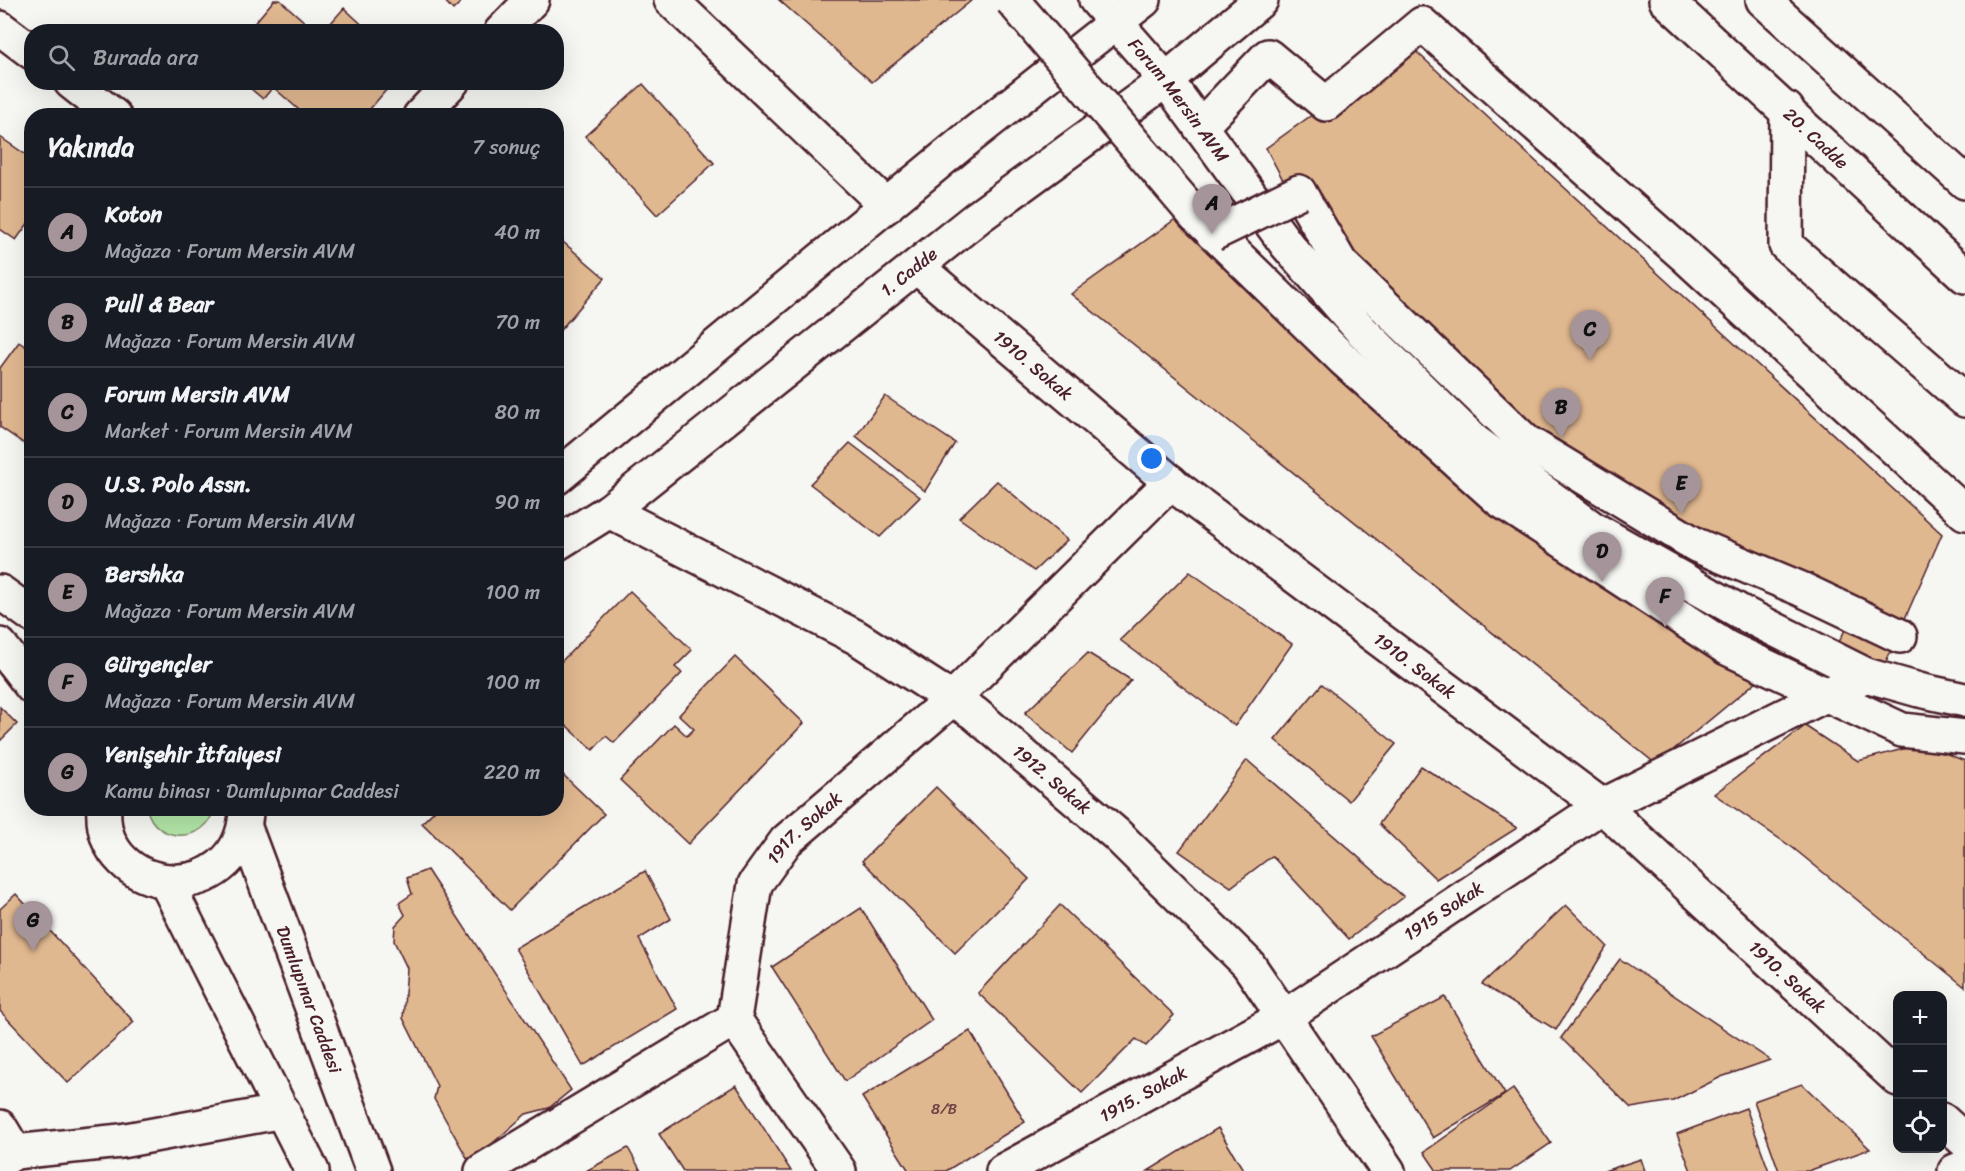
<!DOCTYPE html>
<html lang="tr">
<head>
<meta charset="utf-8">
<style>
	body { margin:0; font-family:Sriracha,sans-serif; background:#242831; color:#f1f3f6 }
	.controls { position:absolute; right:18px; bottom:18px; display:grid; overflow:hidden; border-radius:12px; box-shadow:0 6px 24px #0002 }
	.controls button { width:54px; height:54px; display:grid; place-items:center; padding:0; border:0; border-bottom:2px solid #363941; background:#171b24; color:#f1f3f6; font:30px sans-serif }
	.you { position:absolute; left:1152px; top:459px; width:21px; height:21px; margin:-15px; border:4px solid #fff; border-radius:50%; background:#1a73e8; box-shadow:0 0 0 9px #1a73e833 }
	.badge { display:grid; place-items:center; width:39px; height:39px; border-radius:50%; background:#a6949b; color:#111; font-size:20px; font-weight:700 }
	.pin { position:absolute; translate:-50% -50px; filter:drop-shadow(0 2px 3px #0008) }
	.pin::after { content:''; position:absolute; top:32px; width:21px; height:18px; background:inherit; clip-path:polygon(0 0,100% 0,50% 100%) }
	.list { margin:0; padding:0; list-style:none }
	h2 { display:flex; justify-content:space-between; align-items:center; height:78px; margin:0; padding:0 24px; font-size:26px }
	h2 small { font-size:20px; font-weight:400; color:#9ea1a6 }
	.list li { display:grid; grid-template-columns:39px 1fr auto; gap:18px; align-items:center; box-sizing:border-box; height:90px; padding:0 24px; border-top:2px solid #363941 }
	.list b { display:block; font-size:22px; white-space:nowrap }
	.list p { margin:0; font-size:20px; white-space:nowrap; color:#9ea1a6 }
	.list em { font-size:20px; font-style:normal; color:#9ea1a6 }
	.icon { flex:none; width:33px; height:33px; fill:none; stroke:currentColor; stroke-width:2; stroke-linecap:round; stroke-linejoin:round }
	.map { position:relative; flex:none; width:1965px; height:1171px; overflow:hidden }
	.search { position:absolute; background:#171b24; box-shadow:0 6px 24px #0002; left:24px; top:24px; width:540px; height:66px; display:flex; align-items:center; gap:15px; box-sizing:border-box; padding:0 21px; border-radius:24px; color:#9ea1a6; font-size:22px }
	.panel { position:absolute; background:#171b24; box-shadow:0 6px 24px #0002; left:24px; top:108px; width:540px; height:708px; border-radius:24px }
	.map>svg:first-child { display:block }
	.green { fill:#b2e5a6; stroke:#7e8268; stroke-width:1.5 }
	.building { fill:#e0b890; stroke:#4a1f2b; stroke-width:1.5 }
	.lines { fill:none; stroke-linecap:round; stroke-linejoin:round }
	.minor-casing { stroke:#4a1f2b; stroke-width:38 }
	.minor { stroke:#f6f6f2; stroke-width:33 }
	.minor-bridge-casing { stroke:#4a1f2b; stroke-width:38; stroke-linecap:butt }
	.minor-bridge { stroke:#f6f6f2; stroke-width:33 }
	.labels { text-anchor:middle; stroke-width:4.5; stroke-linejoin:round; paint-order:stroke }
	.number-label { font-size:15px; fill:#704544 }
	.street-label { font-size:18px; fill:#4a1f2b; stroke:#f6f6f2 }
</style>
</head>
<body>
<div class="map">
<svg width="1965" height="1171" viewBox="0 0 1965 1171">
	<rect width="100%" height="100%" fill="#f6f6f2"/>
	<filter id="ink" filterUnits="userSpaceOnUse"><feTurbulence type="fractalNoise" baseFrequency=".0167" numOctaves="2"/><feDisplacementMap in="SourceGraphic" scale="12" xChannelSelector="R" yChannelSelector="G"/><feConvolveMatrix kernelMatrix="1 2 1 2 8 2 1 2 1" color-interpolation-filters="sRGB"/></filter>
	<g filter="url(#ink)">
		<!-- green -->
		<path class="green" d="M147,809V808L214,809C206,844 155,844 147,809Z"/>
		<!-- building -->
		<g class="building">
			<polygon points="274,0 280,0 316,32 247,32"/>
			<polygon points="444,0 463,0 453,10"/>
			<polygon points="779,0 972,0 872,82"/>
			<polygon points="344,8 370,32 323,32"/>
			<polygon points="1409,45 1942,534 1882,671 1836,648 1852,616 1524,450 1331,270 1266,148"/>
			<polygon points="243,82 393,82 364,116 292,116 298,109 273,87 263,99"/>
			<polygon points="643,84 714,163 657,215 585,136"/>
			<polygon points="0,137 32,159 32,218 16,240 0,229"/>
			<polygon points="1177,218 1589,572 1757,681 1656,764 1071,294"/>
			<polygon points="556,236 605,278 556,335"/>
			<polygon points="19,342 32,351 32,449 0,427 0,368"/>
			<polygon points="885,396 955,443 925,491 856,436"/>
			<polygon points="850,443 920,497 880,537 810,484"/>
			<polygon points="997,481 1067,540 1034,571 959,518"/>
			<polygon points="1190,572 1292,644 1235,726 1120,640"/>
			<polygon points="630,591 692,650 675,667 682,673 614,743 606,736 593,750 556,716 556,667"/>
			<polygon points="1088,653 1131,680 1072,753 1025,713"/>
			<polygon points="735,657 804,723 688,844 620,780 674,724 687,736 694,729 679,715"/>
			<polygon points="1322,684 1396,744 1349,801 1275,740"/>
			<polygon points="0,707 17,724 0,741"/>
			<polygon points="1805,726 1858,761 1922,744 1965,761 1965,987 1793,848 1714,794"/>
			<polygon points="1247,760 1404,897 1349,939 1272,856 1231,887 1179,851"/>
			<polygon points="1421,766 1517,828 1436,879 1379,824"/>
			<polygon points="556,768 604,814 510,910 422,823 437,808 556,808"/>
			<polygon points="936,787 1029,879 955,953 862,861"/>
			<polygon points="427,870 571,1090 549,1108 526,1114 470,1163 434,1099 437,1086 403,1018 407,968 394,941 395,926 405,915 399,903 412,894 407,878"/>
			<polygon points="645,871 671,919 639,939 677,1009 583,1066 515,948"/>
			<polygon points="16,894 134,1022 68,1083 0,1011 0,909"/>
			<polygon points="1060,905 1174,1015 1146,1046 1136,1039 1082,1093 978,993"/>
			<polygon points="1566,905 1607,946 1556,1030 1482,984"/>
			<polygon points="861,908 932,1020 845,1081 772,967"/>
			<polygon points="1620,959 1770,1060 1721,1077 1673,1101 1631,1108 1561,1038"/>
			<polygon points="1445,997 1505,1094 1433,1138 1371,1036"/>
			<polygon points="970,1031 1025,1122 946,1171 909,1171 862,1097"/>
			<polygon points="1802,1084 1870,1149 1808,1171 1779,1171 1754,1101"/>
			<polygon points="736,1085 791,1171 683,1171 659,1134"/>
			<polygon points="1513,1089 1551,1143 1510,1171 1437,1171 1424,1152"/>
			<polygon points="1746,1108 1769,1171 1691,1171 1677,1134"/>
			<polygon points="1218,1128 1244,1171 1148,1171"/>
			<polygon points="628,1148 641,1171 586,1171"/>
			<polygon points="1641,1159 1645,1171 1604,1171"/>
		</g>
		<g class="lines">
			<defs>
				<g id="minor">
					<polyline points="671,0 887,206"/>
					<path id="s1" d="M1096,0L1166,80L1287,245L1361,330L1474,441L1592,528L1744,614L1866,675L1919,690L1965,700"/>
					<path id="s2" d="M1666,0L1965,276"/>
					<polyline points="1763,0 1965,182"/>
					<polyline points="0,28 32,52"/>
					<polyline points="501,32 532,0"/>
					<polyline points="71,82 114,116"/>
					<polyline points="1787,109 1786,245 1965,400"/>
					<polyline points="420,116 452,82"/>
					<polyline points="1200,127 1268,56 1326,104 1422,24 1685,256 1965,513"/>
					<polyline points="1299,192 1341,264 1525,441 1696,545 1801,589 1900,636"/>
					<polyline points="1195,215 1343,359 1500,500 1727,648 1902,730 1965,737"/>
					<path id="s3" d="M917,267L1180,490L1602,806L1898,1079"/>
					<polyline points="556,478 967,139 1144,0"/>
					<path id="s4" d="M609,511L856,637L974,713L1116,834L1248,964L1388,1171"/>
					<path id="s5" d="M556,544L609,511L978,217L1166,80L1261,0"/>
					<polyline points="0,592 32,615"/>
					<polyline points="0,645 32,687"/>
					<path d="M104,808C98,898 239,911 246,813"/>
					<path id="s6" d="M245,828L373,1171"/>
					<polyline points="166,882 312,1171"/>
					<polyline points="734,1019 839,1171"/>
					<polyline points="1942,1120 1965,1141"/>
					<polyline points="0,1127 15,1152"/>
					<polyline points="0,1161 15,1152 121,1141 283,1111"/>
					<path id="s7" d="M482,1171L734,1019L755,884L786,841L952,699L1171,482"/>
					<path id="s8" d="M1003,1171L1284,1017L1602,806L1866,675"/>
					<polyline points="1955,1171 1965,1167"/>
				</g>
			</defs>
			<!-- minor casing -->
			<use href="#minor" class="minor-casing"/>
			<!-- minor -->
			<use href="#minor" class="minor"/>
			<defs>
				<g id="minor-bridge">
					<polyline points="1012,0 1195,215"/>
					<polyline points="1213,234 1299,192"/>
				</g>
			</defs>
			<!-- minor-bridge casing -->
			<use href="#minor-bridge" class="minor-bridge-casing"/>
			<!-- minor-bridge -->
			<use href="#minor-bridge" class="minor-bridge"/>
		</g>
	</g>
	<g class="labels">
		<!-- number labels -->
		<g class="number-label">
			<text x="944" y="1114">8/B</text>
		</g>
		<!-- street labels -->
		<g class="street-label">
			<text dy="6" stroke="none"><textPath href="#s1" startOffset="130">Forum Mersin AVM</textPath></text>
			<text dy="6" stroke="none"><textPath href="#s2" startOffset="204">20. Cadde</textPath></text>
			<text dy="6" stroke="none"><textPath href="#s5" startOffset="446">1. Cadde</textPath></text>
			<text dy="6" stroke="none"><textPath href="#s3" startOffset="152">1910. Sokak</textPath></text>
			<text dy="6" stroke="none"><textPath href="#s3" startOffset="638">1910. Sokak</textPath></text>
			<text dy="6" stroke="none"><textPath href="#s4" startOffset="520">1912. Sokak</textPath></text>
			<text dy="6" stroke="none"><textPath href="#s7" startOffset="506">1917. Sokak</textPath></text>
			<text dy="6" stroke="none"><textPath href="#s8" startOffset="512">1915 Sokak</textPath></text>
			<text dy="6" stroke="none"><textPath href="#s3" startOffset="1124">1910. Sokak</textPath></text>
			<text dy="6" stroke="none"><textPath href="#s6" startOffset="183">Dumlupınar Caddesi</textPath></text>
			<text dy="6" stroke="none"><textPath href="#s8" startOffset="160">1915. Sokak</textPath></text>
		</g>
	</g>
</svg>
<div class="controls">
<button>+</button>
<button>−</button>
<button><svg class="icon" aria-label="locate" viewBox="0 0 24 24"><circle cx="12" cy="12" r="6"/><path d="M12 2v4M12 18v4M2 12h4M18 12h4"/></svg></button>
</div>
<div class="you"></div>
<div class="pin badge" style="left:1212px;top:234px">A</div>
<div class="pin badge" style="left:1561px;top:438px">B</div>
<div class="pin badge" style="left:1590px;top:360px">C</div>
<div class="pin badge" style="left:1602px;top:582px">D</div>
<div class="pin badge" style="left:1681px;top:514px">E</div>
<div class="pin badge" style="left:1665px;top:627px">F</div>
<div class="pin badge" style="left:33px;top:951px">G</div>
<div class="search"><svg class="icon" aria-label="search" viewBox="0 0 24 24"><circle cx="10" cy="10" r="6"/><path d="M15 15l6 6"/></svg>Burada ara</div>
<section class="panel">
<h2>Yakında<small>7 sonuç</small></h2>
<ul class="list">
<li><span class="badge">A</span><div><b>Koton</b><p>Mağaza · Forum Mersin AVM</p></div><em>40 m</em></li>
<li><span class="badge">B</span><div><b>Pull &amp; Bear</b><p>Mağaza · Forum Mersin AVM</p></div><em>70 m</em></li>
<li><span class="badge">C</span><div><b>Forum Mersin AVM</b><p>Market · Forum Mersin AVM</p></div><em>80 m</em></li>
<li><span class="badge">D</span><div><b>U.S. Polo Assn.</b><p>Mağaza · Forum Mersin AVM</p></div><em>90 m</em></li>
<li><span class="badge">E</span><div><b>Bershka</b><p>Mağaza · Forum Mersin AVM</p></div><em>100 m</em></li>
<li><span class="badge">F</span><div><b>Gürgençler</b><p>Mağaza · Forum Mersin AVM</p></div><em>100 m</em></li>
<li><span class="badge">G</span><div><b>Yenişehir İtfaiyesi</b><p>Kamu binası · Dumlupınar Caddesi</p></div><em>220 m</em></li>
</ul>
</section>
</div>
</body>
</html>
